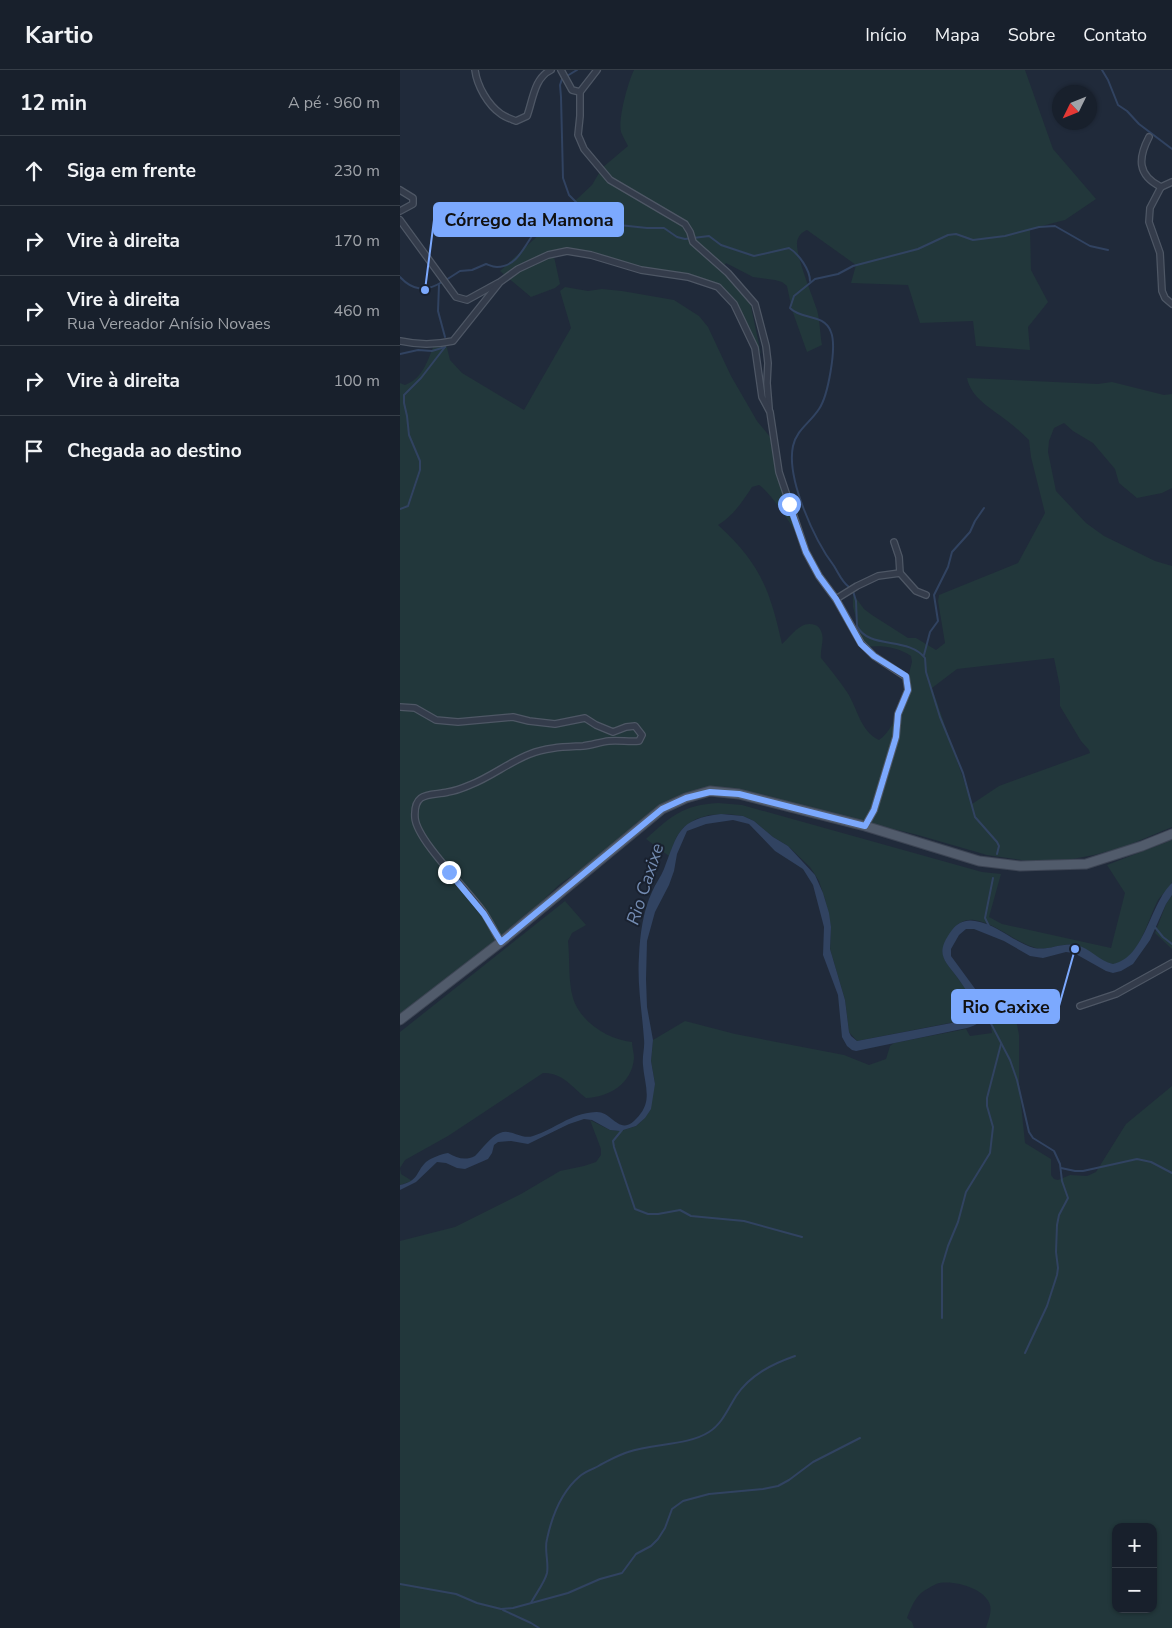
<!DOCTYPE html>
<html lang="pt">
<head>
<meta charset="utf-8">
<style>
	body { margin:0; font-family:"Nunito Sans",sans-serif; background:#212834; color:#f1f3f6 }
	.controls { position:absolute; right:15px; bottom:15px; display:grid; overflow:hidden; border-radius:10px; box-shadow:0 1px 4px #0004 }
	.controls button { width:45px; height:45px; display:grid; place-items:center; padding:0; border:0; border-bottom:1px solid #363e48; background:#18202c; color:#f1f3f6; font:25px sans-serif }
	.compass { position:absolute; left:652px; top:15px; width:45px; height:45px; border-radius:50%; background:#18202c; box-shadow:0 1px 4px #0004; rotate:227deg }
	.stop { position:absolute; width:15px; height:15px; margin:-11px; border:4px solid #7ca9fe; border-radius:50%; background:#fff }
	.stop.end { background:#7ca9fe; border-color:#fff; box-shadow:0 1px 5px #0008 }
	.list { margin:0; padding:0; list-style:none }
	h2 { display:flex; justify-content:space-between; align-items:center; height:65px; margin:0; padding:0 20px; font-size:21px }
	h2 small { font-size:16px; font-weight:400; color:#9fa3a9 }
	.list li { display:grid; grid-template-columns:32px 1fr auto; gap:15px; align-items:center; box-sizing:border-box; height:70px; padding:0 20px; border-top:1px solid #363e48 }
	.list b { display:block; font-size:19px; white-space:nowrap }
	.list p { margin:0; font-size:16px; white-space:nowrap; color:#9fa3a9 }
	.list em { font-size:16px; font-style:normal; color:#9fa3a9 }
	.icon { flex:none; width:28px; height:28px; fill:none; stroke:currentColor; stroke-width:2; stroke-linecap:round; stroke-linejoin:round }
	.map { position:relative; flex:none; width:772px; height:1558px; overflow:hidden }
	header { display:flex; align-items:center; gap:30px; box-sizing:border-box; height:70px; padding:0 25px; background:#18202c; border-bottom:1px solid #363e48 }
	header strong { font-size:24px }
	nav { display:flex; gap:28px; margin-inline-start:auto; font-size:18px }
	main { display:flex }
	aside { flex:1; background:#18202c }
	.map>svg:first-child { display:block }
	.green { fill:#22373b; fill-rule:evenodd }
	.water { fill:#314361 }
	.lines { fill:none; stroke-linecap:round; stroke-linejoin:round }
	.stream { stroke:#314361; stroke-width:2 }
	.minor-casing { stroke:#4e5765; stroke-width:8 }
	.primary-casing { stroke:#3d4554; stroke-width:11 }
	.minor { stroke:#343c4b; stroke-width:5.5 }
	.primary { stroke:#515b6b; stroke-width:9 }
	.route { stroke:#7ca9fe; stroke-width:6 }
	.labels { text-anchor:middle; stroke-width:4; stroke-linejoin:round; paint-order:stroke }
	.water-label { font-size:18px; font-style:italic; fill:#748cb2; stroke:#19212f }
	.leader { fill:none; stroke:#7ca9fe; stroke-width:2 }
	.callout-dot { fill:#7ca9fe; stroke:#19212f; stroke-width:2 }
	.callout { fill:#7ca9fe; stroke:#7ca9fe; stroke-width:2 }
	.callout-label { font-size:18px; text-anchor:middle; font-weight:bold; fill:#111 }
</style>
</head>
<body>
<header>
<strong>Kartio</strong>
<nav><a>Início</a><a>Mapa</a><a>Sobre</a><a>Contato</a></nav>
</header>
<main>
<aside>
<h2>12 min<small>A pé · 960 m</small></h2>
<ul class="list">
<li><svg class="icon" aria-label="ahead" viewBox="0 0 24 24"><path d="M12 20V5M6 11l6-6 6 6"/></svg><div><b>Siga em frente</b></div><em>230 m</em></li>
<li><svg class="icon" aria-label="right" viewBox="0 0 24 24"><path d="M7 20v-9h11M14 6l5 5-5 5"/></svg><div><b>Vire à direita</b></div><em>170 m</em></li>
<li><svg class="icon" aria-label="right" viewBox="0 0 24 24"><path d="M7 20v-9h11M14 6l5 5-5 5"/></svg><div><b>Vire à direita</b><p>Rua Vereador Anísio Novaes</p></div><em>460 m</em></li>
<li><svg class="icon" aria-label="right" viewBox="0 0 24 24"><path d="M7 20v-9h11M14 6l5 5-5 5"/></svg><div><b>Vire à direita</b></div><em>100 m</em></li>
<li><svg class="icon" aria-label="arrive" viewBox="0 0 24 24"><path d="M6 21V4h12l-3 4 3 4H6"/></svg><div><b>Chegada ao destino</b></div></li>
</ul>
</aside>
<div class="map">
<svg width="772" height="1558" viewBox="0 0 772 1558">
	<rect width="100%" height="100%" fill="#202a3a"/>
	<!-- green -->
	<g class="green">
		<path d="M234,0H625L653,79L696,129L665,150L630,159L631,200L648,232L628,257L630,280L576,276L573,251L520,253L508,215L451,213L456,195L407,160C402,162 398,166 397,172C396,187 412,224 417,240C420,251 420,264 422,275L407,282L392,240L387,216L382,212L375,210L353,207L326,193L323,197L349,227L361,284L331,230L322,222L300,210L246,200L173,182H153L160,214L155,218L131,227L100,201L192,115L202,98L228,76C226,72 223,67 221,62C218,49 228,12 234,0Z"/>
		<path d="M165,217L188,221L202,219L222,221L274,230L299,246L308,257L331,306L357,351L375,373L395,461C389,451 369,421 359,415L352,417C342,432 334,445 318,455C360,493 370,520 382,574C391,567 400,550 415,555C419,556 421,560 422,564C424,571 420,580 421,588C430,599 439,610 447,622C458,639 460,661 479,670C499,657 506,614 512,592L511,586C497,576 480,575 464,577L453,537V524L464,539L472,545L508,568H516L536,580L545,573L538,531L539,525L618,493L645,443L631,387L629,370C622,363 614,356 606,350C591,338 571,328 567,308L698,314L712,312L764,325L772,324V418L762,423L737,428L719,413L715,399L693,373L673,361L664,353L654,358L649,371L648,382L656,421L686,453L704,466L755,491L772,496V757L724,777L694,785L667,790L635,792L587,785L518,765L402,737L359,724L335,719H308L265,732L215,776L160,814L101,870L0,950V313L5,315C23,308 27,292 34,275L46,274L50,290L62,303L124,340L171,258L160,221ZM654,588L660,617V636L681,671L689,680L690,683L599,716L572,734L532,618L557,599Z"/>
		<path d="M318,733L342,735L582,802L601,804L589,847L602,854L711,878L725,823L707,795L772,770C772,779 772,806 772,812C770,818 762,824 758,830C748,849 740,885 719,893C706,898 689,881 678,876C663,870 647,883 633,877C613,871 596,853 574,850C565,849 557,853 552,861C536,885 543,888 557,907C564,916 570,926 577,935L578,938L577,944L565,950L457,971L449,962L445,930L430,879L431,857L425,829L419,811L410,797L388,776L373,767L354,751L343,746L328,744L309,745L296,749L284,757L277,766L269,786L246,769C271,746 283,735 318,733Z"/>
		<polygon points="772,825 772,879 755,863 766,834"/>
		<path d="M165,831L186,855L172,863L168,871C170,889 168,911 173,928C180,952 209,970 232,972C232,977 234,983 234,988C232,1014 209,1027 186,1028C172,1017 162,1002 143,1003L48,1066L5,1090L0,1098L1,1104L12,1111L0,1115V962Z"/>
		<path d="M599,941H608L615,944L619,965V1014L625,1073L651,1089V1105L654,1109L658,1110L670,1105L687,1106L696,1102L726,1054L772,1016V1558H586C588,1551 592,1542 590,1535C585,1518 552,1509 536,1514C532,1516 523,1521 520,1524C514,1530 510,1540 507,1548L512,1552L514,1558H0V1171L55,1157L121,1124L160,1101L184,1096L196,1092L201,1085V1079L190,1050L210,1060L220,1061L236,1056L245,1048L255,1014L251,991L253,970L285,951L335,964L444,985L469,995L486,989L490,976L494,973L566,959L570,966L592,963C590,953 591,948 599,941ZM716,1457H753V1539H716Z"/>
	</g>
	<!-- water -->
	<path class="water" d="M321,744L343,746L354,751L373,767L388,776L415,805L423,823L429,843L431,857L430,879L445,930L449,962L451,966L457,971L562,951L571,948L577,944L578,938L577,935C569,926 564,916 557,907C543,889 535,883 552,860C557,853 566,849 575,851C597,854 613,872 634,878C648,881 662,872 676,875C690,878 699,891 713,894C745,888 750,833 772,813V825L766,834L750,870L733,894L721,901L713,903L706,901L674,883L666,882L643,888L630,886L604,871L574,859H566L559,865L551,879V886L584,931C590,946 581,954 567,958L456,981L452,980L447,976L442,967L438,925L423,885L424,857L413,815L403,799L375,781L349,754L333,750L306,754L287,761L277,784L274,801L269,815L255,842L247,871L246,909L247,937L253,970L251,991L255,1014L251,1039L245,1048L236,1056L220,1061L210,1060L192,1050L184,1049L169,1054L128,1074L111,1071L98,1072L94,1075L92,1083L88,1089L65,1099L57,1098L46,1093L37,1092L16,1112L0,1120V1115C19,1111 15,1103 26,1092C31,1088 41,1084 48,1083C57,1088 65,1091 75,1086C82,1079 90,1067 100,1063C111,1058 121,1070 133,1066C156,1059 168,1044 196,1042C214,1041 220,1072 241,1043C252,1028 244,1012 243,995C242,986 245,978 244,969C242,941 237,914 239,886C240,865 243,841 252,822C255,814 261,807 264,799C278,763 278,749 321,744Z"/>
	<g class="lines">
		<!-- stream -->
		<g class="stream">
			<path d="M177,0L162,9L160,15L161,27L163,108L169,125L178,134L209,151L219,155L247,158H264L277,167L285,169L309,166L321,175L354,186L389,178C399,184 410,200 410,211"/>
			<polyline points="702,0 708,10 718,35 727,41 739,54 772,79"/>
			<path d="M0,207C13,221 26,222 42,212"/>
			<path d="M46,210L60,201L72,200L86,194C89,195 93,197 97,197C124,197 128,159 149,148C160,142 174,142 186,140"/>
			<polyline points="39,215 38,241 45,267"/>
			<polyline points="0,284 18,280 32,281 45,277"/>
			<polyline points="0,439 8,436 20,400 20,391 9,365 7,346 4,333 4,325 21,308 45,277"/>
			<path d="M449,517C442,512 439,504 434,496C415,471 386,409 393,376C397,359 410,353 419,339C428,326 437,277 431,262C424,243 401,250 390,238L394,226L415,209L438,204L453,196L518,179L548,165L556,164L573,170L605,166L639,157L655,156L690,176L708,180"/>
			<path d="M453,521L456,531L457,556C469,580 508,566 525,588L526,602L540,647L563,703L575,747L597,772L599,776L597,784"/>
			<polyline points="524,585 530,562 538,551 534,525 548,497 552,482 570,462 575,451 584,438"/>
			<polyline points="589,856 585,848 593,808"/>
			<polyline points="754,856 763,867 772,874"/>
			<polyline points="586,944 610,990 617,1010 629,1062 633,1068 654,1081 660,1094 662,1111 668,1128 659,1145 657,1155 656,1182 658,1198 657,1205 647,1236 625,1283"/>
			<polyline points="222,1060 213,1071 214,1077 235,1139 248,1144 258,1144 280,1140 291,1146 344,1151 402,1167"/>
			<polyline points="661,1098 675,1101 683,1101 737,1089 751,1092 772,1103"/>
			<polyline points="542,1248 542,1196 548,1176 558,1152 566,1122 590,1083 593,1057 587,1036 587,1028 601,974"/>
			<polyline points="0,1514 56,1524 77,1533 101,1539 113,1538 168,1523 200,1509 222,1503 236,1484 251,1476 258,1469 265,1458 272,1439 283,1431 309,1424 363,1419 378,1416 389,1410 413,1392 460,1368"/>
			<path d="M131,1533C135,1525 145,1512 147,1503C149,1492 144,1480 147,1469C152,1446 162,1421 180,1406C186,1401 194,1399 200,1395C210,1390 218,1385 228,1382C253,1373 287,1376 309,1362C322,1354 328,1339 336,1326C350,1305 372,1294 395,1286"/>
			<polyline points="103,1540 131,1553 139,1558"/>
		</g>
		<defs>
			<g id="minor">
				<path d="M75,0C77,16 88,35 101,44C105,47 111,49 116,51L127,46C133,30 134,8 151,0"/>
				<polyline points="161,0 172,20 180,22"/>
				<polyline points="197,0 180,22 180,46 178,65 184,79 210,110 285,154 290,162 293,172 328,203 355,234 366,276 368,293 367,313 369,338"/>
				<path d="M749,67C738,88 737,105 761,117L772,112"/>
				<polyline points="761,117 750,138 749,152 760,183 762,221 765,228 772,234"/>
				<polyline points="0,120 13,128 13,134 0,141"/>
				<polyline points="0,150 56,227 67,230 98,213"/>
				<path d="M0,271C18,275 35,275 53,271L100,212L118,199L148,185L167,181L191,185L241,200L288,207L318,217L334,234L355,278L362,327L370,342L379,402L406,482L419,506L436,529L461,573L474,586L506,607L508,620L498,644L496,667L474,740L465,756"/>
				<polyline points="494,472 499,487 500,503"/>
				<polyline points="436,529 457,516 478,506 500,503 516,521 526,525"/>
				<path d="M0,637L15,638L36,650L58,652L113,647L129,651L155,654L185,648L196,655L213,662L226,657L235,656L242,665L239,671C229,672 219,670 209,671C200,672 192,675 183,676C166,677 147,677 130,684C109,692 91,707 70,715C63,718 55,721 48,722C32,726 13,720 15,748C17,771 69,821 84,843C90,852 95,863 101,872"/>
				<polyline points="680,936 716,924 772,893"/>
			</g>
			<polyline id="primary" points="0,950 101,872 262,739 286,728 310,721 339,724 465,756 579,791 620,796 686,794 742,776 772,764"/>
		</defs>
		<!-- minor casing -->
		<use href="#minor" class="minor-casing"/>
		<!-- primary casing -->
		<use href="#primary" class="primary-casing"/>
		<!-- minor -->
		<use href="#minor" class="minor"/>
		<!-- primary -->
		<use href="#primary" class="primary"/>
	</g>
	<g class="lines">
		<!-- route -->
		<polyline class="route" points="49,802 84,844 101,872 262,739 286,728 310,722 339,724 465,756 474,740 496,667 498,644 508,620 506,606 474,586 461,574 436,529 419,506 406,482 389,434"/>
	</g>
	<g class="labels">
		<!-- water labels -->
		<g class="water-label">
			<text transform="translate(245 814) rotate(-72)" y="6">Rio Caxixe</text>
		</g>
	</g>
	<!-- callouts -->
	<path class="leader" d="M25 220L34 150M675 879L659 936"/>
	<g class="callout-dot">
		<circle cx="25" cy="220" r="5"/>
		<circle cx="675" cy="879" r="5"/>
	</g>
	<g class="callout">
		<rect x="34" y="133" width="189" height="33" rx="5"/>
		<rect x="552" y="920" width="107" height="33" rx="5"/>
	</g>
	<g class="callout-label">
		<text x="129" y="156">Córrego da Mamona</text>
		<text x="606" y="943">Rio Caxixe</text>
	</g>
</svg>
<div class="controls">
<button>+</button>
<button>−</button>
</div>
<svg class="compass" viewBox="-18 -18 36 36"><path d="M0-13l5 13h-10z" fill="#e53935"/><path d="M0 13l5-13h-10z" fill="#9fa3a9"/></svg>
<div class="stop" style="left:389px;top:434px"></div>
<div class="stop end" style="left:49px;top:802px"></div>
</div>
</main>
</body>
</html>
